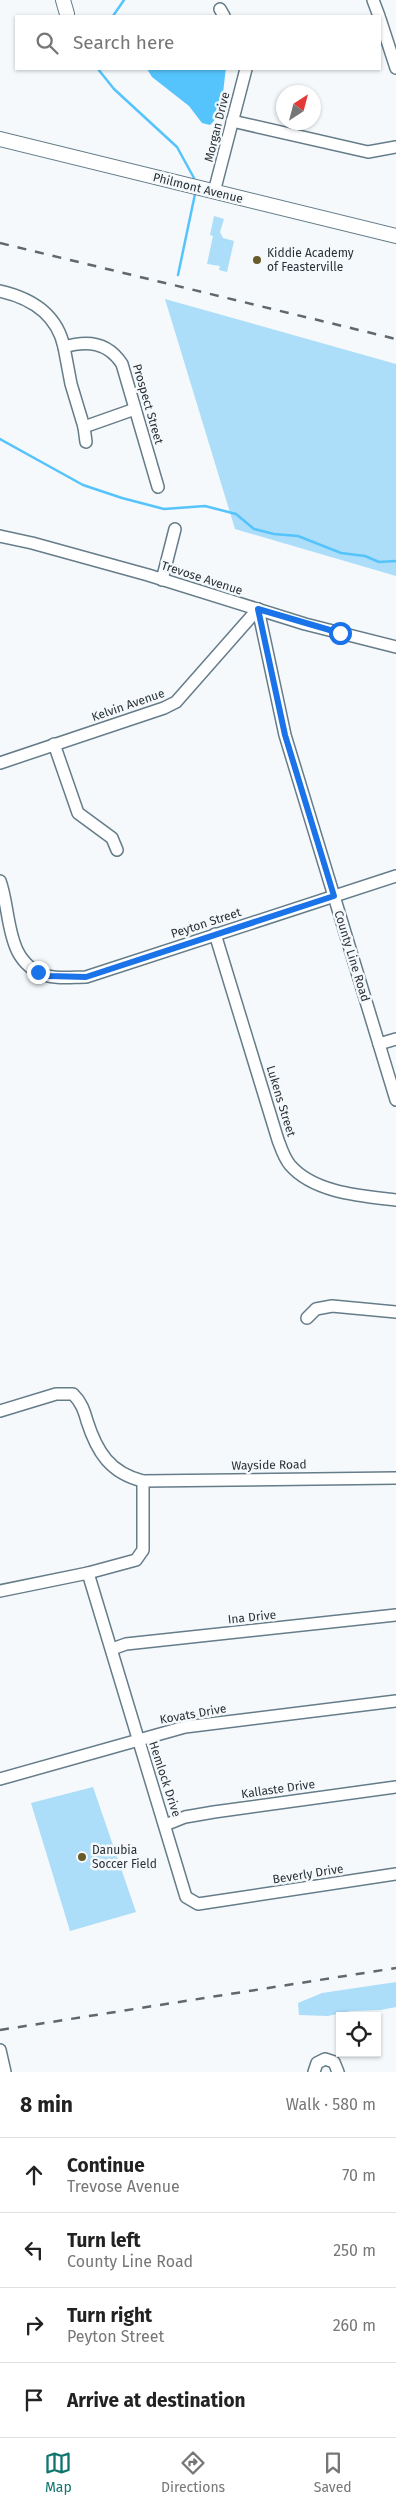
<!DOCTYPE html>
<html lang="en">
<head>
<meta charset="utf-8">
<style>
	body { margin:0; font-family:"Fira Sans",sans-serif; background:#f6f6f6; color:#222 }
	.controls { position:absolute; right:15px; bottom:15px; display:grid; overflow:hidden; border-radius:0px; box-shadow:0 1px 4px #0004 }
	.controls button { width:45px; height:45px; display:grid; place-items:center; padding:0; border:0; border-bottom:1px solid #e0e0e0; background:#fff; color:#222; font:25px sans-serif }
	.compass { position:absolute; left:276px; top:85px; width:45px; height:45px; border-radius:50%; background:#fff; box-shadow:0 1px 4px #0004; rotate:36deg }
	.stop { position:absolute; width:15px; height:15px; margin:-11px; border:4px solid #1a73e8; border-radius:50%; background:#fff }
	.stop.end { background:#1a73e8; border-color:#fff; box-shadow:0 1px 5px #0008 }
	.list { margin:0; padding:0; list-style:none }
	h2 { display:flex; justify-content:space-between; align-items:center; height:65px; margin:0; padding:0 20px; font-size:21px }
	h2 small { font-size:16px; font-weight:400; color:#767676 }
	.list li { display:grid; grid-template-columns:32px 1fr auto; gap:15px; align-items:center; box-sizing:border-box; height:75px; padding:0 20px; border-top:1px solid #e0e0e0 }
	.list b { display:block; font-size:19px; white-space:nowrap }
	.list p { margin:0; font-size:16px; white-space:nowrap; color:#767676 }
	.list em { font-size:16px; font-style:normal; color:#767676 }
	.icon { flex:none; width:28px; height:28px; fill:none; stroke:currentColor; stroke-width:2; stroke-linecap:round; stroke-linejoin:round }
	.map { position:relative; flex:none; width:396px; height:2072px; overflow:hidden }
	.search { position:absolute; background:#fff; box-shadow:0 1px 4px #0004; left:15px; right:15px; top:15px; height:55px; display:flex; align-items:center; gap:12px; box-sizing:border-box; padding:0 18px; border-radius:0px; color:#767676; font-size:19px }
	.sheet { height:365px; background:#fff }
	nav { display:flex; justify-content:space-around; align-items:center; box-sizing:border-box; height:70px; border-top:1px solid #e0e0e0; background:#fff; font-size:14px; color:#767676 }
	nav a { display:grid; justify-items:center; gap:2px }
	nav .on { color:#0f766e }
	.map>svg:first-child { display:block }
	.green { fill:#acddf9 }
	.water { fill:#56c4fc }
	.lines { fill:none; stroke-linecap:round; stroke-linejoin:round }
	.stream { stroke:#56c4fc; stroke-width:2.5 }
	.minor-casing { stroke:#657c89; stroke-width:14 }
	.major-casing { stroke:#657c89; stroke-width:16 }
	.minor { stroke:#fff; stroke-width:11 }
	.major { stroke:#fff; stroke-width:14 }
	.rail { stroke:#60686d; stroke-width:2.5; stroke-dasharray:9 9; stroke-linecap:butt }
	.route { stroke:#1a73e8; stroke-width:6 }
	.poi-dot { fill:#675c29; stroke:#f5f9fc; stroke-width:2 }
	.labels { text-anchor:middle; stroke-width:5; stroke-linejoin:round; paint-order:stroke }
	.street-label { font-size:12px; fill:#293238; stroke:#f5f9fc }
	.poi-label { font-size:12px; fill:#293238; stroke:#f5f9fc; text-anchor:start }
</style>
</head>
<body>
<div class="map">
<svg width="396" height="2072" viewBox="0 0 396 2072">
	<rect width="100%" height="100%" fill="#f5f9fc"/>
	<!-- green -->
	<g class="green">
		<polygon points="214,216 224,219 220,232 223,238 234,241 227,272 219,270 220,266 207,264 213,236 210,235"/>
		<polygon points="165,299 396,364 396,576 235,529"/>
		<polygon points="93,1787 136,1912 70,1931 31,1803"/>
		<polygon points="396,1982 396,2007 381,2010 351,2011 328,2016 299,2015 298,2003 322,1993"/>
	</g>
	<!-- water -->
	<path class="water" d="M147,69H226C223,85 224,114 210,125L202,123L189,106L152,77Z"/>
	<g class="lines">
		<!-- stream -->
		<g class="stream">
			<polyline points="113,16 124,0"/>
			<polyline points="98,69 114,89 177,147 194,178"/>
			<polyline points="178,275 195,194"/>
			<polyline points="0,439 83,485 122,498 164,509 205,506 236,514 254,529 274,534 298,536 341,553 365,556 379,562 396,561"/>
		</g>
		<defs>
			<g id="minor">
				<polyline points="373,0 379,16"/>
				<polyline points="220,9 224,16"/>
				<polyline points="380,19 396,68"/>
				<polyline points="232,121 368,152 396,147"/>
				<polyline points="214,192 246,69"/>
				<path d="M0,291C31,298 57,314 64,347C87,340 108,342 122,364L158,487"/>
				<polyline points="64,347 71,384 84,427 86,442"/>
				<polyline points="84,427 135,409"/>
				<polyline points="0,536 32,543 148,575 305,624 396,647"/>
				<polyline points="162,580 175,529"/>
				<polyline points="258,609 285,735 396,1100"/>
				<polyline points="54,744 78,813 112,838 117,850"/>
				<polyline points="0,763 164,708 176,702 258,609"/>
				<path d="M0,881C12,914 4,964 48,976C59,979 74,977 86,977L396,876"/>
				<path d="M215,934L278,1140C281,1148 284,1158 290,1165C314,1193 362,1196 396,1200"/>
				<polyline points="379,1044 396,1039"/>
				<polyline points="307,1318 316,1309 332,1306 396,1312"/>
				<path d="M0,1411L56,1394H73C81,1402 84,1410 87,1421C97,1452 110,1473 143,1481L396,1478"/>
				<polyline points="88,1573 186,1897 198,1904 396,1874"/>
				<polyline points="0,1591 88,1573 136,1560 143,1550 143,1481"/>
				<polyline points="112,1649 126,1644 396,1615"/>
				<polyline points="0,1779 185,1727 396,1701"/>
				<polyline points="165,1825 185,1817 214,1812 396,1787"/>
				<polyline points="0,2050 5,2072"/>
				<polyline points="314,2072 317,2063 325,2059 334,2062 338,2072"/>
			</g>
			<g id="major">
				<polyline points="63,0 67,14"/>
				<polyline points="0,139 396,236"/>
			</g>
		</defs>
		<!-- minor casing -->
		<use href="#minor" class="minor-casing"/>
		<!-- major casing -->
		<use href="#major" class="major-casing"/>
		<!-- minor -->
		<use href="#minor" class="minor"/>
		<!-- major -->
		<use href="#major" class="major"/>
		<!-- rail -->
		<g class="rail">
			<polyline points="0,243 396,339"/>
			<polyline points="0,2030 396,1968"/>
		</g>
	</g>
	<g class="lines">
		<!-- route -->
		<polyline class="route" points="38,972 49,976 86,977 334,896 285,735 258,609 340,633"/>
	</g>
	<!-- markers -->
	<g class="poi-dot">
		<circle cx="257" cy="260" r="5"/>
		<circle cx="82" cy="1857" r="5"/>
	</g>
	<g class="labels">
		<!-- street labels -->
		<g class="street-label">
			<text transform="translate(217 127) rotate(-76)" y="4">Morgan Drive</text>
			<text transform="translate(198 188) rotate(14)" y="4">Philmont Avenue</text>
			<text transform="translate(148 404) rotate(74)" y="4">Prospect Street</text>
			<text transform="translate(202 578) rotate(18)" y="4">Trevose Avenue</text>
			<text transform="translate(128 705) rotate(-19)" y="4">Kelvin Avenue</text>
			<text transform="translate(206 923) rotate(-18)" y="4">Peyton Street</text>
			<text transform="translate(352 956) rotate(73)" y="4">County Line Road</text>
			<text transform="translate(281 1101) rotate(73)" y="4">Lukens Street</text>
			<text transform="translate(269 1465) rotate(-1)" y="4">Wayside Road</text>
			<text transform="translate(252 1617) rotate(-6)" y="4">Ina Drive</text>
			<text transform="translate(193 1714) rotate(-10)" y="4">Kovats Drive</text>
			<text transform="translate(165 1779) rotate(72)" y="4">Hemlock Drive</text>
			<text transform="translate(278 1789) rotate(-8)" y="4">Kallaste Drive</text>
			<text transform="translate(308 1874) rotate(-9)" y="4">Beverly Drive</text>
		</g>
		<!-- poi labels -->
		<g class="poi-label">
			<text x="267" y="257">Kiddie Academy<tspan x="267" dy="14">of Feasterville</tspan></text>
			<text x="92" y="1854">Danubia<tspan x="92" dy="14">Soccer Field</tspan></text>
		</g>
	</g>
</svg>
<div class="controls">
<button><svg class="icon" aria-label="locate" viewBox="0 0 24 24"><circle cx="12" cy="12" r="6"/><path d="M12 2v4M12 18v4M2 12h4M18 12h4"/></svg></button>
</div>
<svg class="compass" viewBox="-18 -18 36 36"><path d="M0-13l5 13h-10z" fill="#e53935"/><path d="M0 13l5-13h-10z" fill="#767676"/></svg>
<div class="stop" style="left:340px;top:633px"></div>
<div class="stop end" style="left:38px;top:972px"></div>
<div class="search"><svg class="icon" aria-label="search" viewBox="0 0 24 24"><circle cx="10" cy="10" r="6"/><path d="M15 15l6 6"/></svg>Search here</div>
</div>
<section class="sheet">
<h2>8 min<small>Walk · 580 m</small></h2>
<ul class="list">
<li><svg class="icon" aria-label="ahead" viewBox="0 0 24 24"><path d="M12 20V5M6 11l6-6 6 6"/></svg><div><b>Continue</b><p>Trevose Avenue</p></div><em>70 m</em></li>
<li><svg class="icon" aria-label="left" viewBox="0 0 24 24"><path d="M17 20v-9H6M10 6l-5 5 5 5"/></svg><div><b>Turn left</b><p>County Line Road</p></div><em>250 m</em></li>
<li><svg class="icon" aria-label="right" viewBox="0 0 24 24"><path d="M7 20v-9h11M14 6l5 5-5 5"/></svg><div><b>Turn right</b><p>Peyton Street</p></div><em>260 m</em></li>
<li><svg class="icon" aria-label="arrive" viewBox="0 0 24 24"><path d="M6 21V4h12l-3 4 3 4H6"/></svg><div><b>Arrive at destination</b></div></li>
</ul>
</section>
<nav>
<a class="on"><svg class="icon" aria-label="map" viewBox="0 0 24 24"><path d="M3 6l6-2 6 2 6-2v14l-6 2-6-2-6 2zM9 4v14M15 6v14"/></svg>Map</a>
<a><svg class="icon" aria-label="directions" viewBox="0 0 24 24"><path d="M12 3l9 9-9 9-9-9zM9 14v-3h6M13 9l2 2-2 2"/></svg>Directions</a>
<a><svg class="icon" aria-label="saved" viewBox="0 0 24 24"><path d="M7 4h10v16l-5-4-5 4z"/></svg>Saved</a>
</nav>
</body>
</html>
